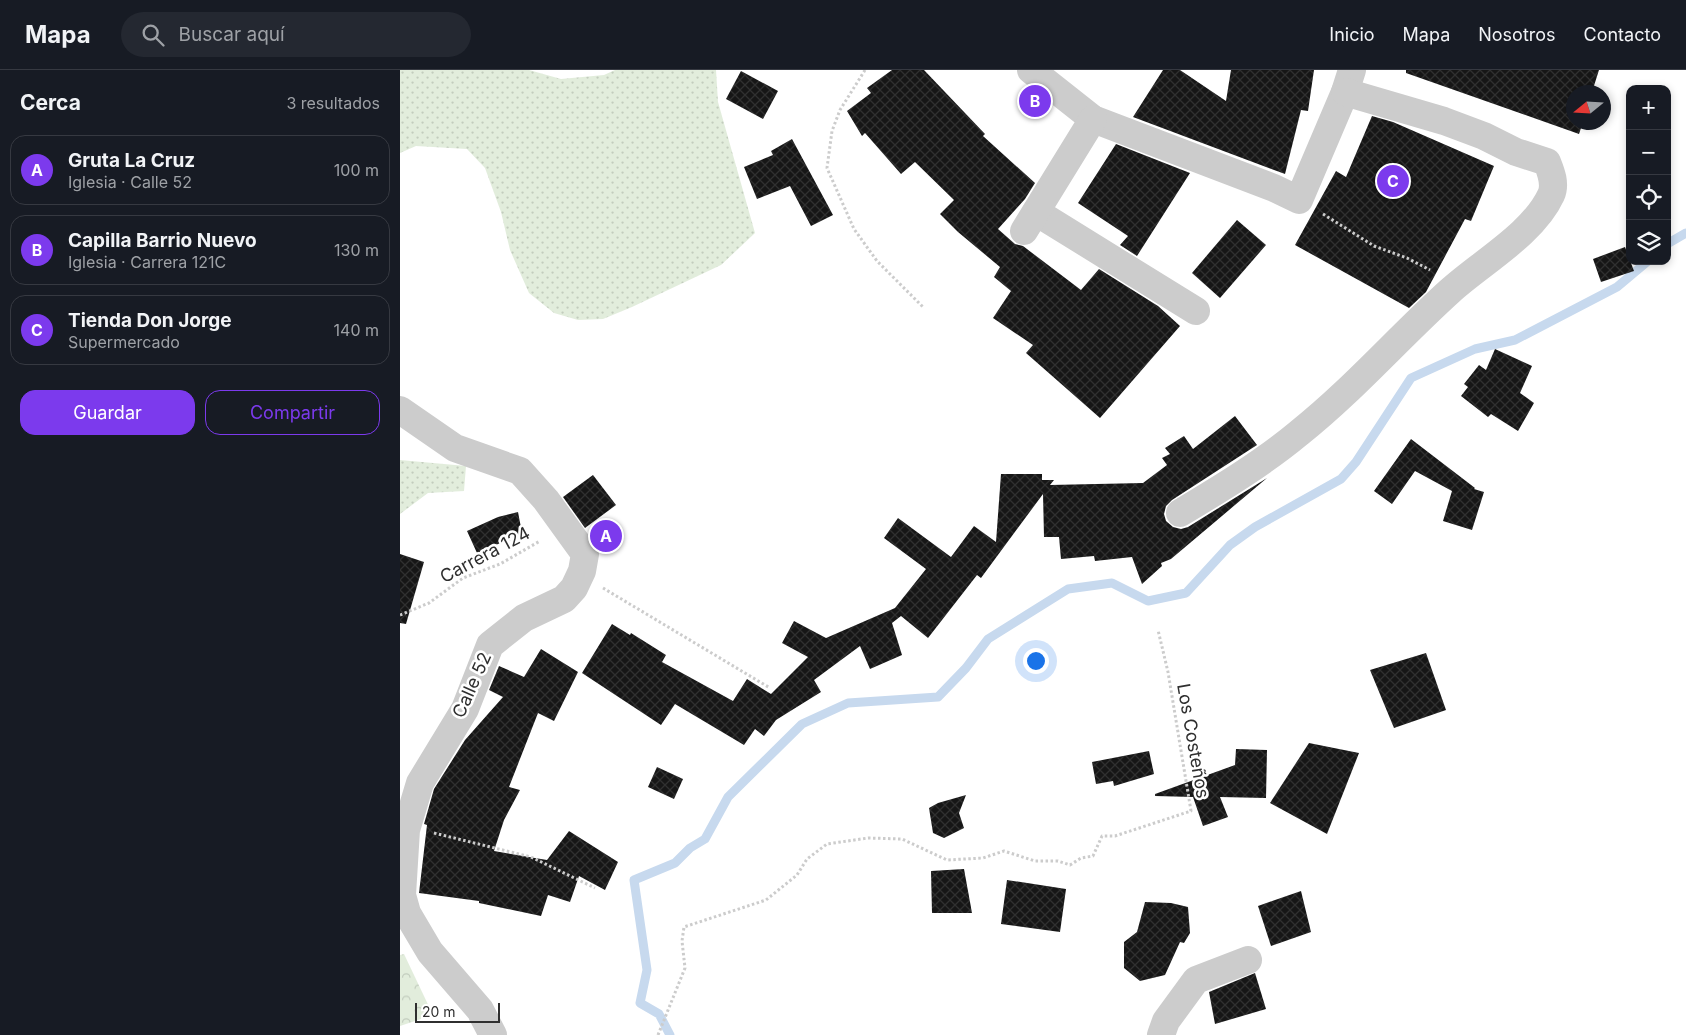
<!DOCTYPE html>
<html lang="es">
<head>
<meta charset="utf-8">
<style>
	body { margin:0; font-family:Inter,sans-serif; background:#242831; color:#f1f3f6 }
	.controls { position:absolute; right:15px; top:15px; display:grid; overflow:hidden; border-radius:10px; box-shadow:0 2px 8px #0003 }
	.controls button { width:45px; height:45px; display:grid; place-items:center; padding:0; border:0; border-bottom:1px solid #363941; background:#171b24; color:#f1f3f6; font:25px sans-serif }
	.compass { position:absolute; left:1166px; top:15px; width:45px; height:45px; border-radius:50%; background:#171b24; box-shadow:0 2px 8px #0003; rotate:252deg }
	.scale { position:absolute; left:15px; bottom:12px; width:85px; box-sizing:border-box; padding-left:5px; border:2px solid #2f2f2f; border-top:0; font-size:14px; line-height:18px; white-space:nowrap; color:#2f2f2f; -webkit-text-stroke:4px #fff; paint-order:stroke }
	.you { position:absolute; left:635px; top:590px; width:18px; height:18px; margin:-12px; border:4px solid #fff; border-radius:50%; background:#1a73e8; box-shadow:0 0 0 8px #1a73e833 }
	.badge { display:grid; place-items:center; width:32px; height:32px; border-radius:50%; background:#7c3aed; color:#fff; font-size:16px; font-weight:700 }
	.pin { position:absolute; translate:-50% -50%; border:2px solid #fff; box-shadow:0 1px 5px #0006 }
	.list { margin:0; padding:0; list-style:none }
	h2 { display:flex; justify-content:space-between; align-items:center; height:65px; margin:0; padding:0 20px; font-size:21px }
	h2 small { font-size:16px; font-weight:400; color:#9ea1a6 }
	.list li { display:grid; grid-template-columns:32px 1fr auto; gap:15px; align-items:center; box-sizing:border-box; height:70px; margin:0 10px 10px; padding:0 10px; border:1px solid #363941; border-radius:15px }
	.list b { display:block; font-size:19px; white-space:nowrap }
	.list p { margin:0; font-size:16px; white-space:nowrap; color:#9ea1a6 }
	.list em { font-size:16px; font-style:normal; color:#9ea1a6 }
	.actions { display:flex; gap:10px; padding:15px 20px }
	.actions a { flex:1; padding:11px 0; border:1px solid #7c3aed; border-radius:15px; text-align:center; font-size:18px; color:#7c3aed }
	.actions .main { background:#7c3aed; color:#fff }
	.icon { flex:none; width:28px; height:28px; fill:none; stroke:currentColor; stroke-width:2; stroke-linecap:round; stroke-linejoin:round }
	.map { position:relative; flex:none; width:1286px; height:965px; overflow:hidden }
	header { display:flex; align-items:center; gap:30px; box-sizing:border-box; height:70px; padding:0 25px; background:#171b24; border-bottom:1px solid #363941 }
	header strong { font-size:24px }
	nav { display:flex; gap:28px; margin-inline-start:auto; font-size:18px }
	.search { width:350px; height:45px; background:#242831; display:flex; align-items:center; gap:12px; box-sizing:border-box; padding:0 18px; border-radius:28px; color:#9ea1a6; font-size:19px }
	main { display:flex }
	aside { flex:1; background:#171b24 }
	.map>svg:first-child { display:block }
	.grass { fill:url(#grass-dots) }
	.park { fill:url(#park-crowns) }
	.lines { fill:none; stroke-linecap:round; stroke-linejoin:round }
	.stream { stroke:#c7d9ee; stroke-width:9 }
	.building { fill:url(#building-cross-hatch) }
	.path { stroke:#ccc; stroke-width:3; stroke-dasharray:2.5 2.5; stroke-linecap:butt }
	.minor { stroke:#ccc; stroke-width:28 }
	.labels { text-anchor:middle; stroke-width:5; stroke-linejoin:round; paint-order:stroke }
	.street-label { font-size:18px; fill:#2f2f2f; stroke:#fff }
</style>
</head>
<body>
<header>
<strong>Mapa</strong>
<div class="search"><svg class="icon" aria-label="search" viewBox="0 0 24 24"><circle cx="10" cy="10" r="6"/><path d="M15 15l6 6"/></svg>Buscar aquí</div>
<nav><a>Inicio</a><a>Mapa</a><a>Nosotros</a><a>Contacto</a></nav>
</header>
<main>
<aside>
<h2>Cerca<small>3 resultados</small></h2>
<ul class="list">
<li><span class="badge">A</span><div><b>Gruta La Cruz</b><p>Iglesia · Calle 52</p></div><em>100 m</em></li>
<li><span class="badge">B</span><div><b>Capilla Barrio Nuevo</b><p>Iglesia · Carrera 121C</p></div><em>130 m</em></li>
<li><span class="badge">C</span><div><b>Tienda Don Jorge</b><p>Supermercado</p></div><em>140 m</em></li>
</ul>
<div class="actions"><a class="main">Guardar</a><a>Compartir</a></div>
</aside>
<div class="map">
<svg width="1286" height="965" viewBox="0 0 1286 965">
	<defs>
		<pattern id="grass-dots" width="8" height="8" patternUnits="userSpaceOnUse" patternTransform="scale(1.25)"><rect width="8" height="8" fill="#e2eddc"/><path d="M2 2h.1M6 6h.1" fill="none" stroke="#c2ccbd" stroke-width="1.8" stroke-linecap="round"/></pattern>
		<pattern id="park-crowns" width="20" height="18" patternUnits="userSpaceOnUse" patternTransform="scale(1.25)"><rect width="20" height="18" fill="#e2eddc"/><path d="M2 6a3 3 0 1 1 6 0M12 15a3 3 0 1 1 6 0" fill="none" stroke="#c2ccbd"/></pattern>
		<pattern id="building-cross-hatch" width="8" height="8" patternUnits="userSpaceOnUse" patternTransform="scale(1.25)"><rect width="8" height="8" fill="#161616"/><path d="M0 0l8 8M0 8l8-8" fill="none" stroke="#303030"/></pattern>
	</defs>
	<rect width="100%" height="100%" fill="#fff"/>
	<!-- grass -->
	<g class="grass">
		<polygon points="0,0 129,0 161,9 204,5 215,0 316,0 318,32 355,163 321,195 232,237 203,249 178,250 154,243 129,223 110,180 101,142 85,98 67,79 16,76 0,83"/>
		<polygon points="0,390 66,396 64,421 28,423 0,444"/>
	</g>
	<!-- park -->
	<polygon class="park" points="4,884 33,945 0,956 0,885"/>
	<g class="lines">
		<!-- stream -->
		<g class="stream">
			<polyline points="1267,174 1286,163"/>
			<polyline points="270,965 259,944 240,933 247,900 234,810 275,793 290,778 305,769 328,727 402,654 448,633 538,627 566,598 588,569 668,519 712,513 748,531 786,523 830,475 855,457 941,409 956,392 1011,308 1075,279 1115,270 1217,217 1248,191"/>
		</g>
	</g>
	<!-- building -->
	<g class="building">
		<polygon points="492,0 524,0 585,64 583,66 635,113 625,129 598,159 615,174 623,176 681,220 699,199 758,236 780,256 700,348 626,283 633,275 593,248 611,221 594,207 600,197 558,162 540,144 554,130 515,92 501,104 465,63 462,66 447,41 471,23 467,18"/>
		<polygon points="763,0 780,0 826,31 831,0 914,0 908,41 901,40 885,104 733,47"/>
		<polygon points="1006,0 1199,0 1192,22 1174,22 1174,52 1183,52 1179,64 1006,3"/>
		<polygon points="341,1 378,21 363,49 326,29"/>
		<polygon points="972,46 993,52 1094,96 1071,151 1065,149 1026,222 1009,238 895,175 936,101 946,107"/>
		<polygon points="392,69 433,145 411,156 390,116 357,129 344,97 373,85 371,81"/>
		<polygon points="716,74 790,103 737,186 720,175 728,166 678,133"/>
		<polygon points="837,150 866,175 820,228 792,203"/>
		<polygon points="1225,177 1234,201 1201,212 1193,189"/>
		<polygon points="1095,279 1132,296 1120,323 1134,333 1118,361 1091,344 1088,347 1061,326 1068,317 1064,314 1079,295 1086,300"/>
		<polygon points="835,346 857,375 772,430 766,436 764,444 766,451 773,457 781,459 788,457 867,408 771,489 761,493 762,496 742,514 732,487 695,491 694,486 661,489 659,467 644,467 643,424 581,508 577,505 528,568 501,546 492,553 502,585 470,599 460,576 414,610 421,622 376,650 364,666 355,659 344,675 275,634 261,655 182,603 212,554 230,565 231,563 266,585 262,592 333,631 347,609 371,624 408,587 382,573 394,551 426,568 495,538 526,499 484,468 498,448 551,487 574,456 596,472 601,404 642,404 642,410 654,410 650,415 743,413 767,395 762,388 770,384 765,378 784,366 793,379"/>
		<polygon points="1011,369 1075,418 1074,419 1084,422 1072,460 1043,451 1052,421 1015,401 992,434 974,421"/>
		<polygon points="193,405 216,435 185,458 163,427"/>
		<polygon points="118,442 123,468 105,471 77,483 67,461 98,447"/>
		<polygon points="0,484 24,492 6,554 0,553"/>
		<polygon points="141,579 178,602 154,651 138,643 109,717 120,720 104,750 94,781 147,790 169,761 218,792 205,820 179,806 170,832 148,825 141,846 79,833 79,831 19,823 27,755 24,754 34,719 65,670 103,627 89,620 99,596 124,607"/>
		<polygon points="1026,583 1046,640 994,658 970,600"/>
		<polygon points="909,673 959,683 927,764 870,733"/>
		<polygon points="836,679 867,680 866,728 820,727 828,747 803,756 793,727 755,726 755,724 835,695"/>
		<polygon points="749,681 754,704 714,716 713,711 696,714 692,692"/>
		<polygon points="257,697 283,709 274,729 248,717"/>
		<polygon points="566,725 559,743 564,758 544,768 533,763 529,738 538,733"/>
		<polygon points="564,799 572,843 532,843 531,801"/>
		<polygon points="607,810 666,819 660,862 601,854"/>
		<polygon points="901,821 911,862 871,876 858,836"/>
		<polygon points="745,832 771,833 788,837 790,863 784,873 780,872 765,905 740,911 724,898 724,872 737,862"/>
		<polygon points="855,903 866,939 815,954 809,922"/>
	</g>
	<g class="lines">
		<!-- path -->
		<g class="path">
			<polyline points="465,0 440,40 432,61 427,98 454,159 477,191 523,237"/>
			<polyline points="923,144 974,176 1007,188 1030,200"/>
			<polyline points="203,518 370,618"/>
			<polyline points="0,545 29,533 63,508 100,494 140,471"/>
			<polyline points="34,763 131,787 195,818"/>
			<polyline points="258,965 285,898 282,871 284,857 366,830 397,805 407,789 427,774 468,768 502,769 547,790 583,788 604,781 635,791 658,791 670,795 681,788 693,786 702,766 715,766 791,741 768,602 758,560"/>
		</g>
		<!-- minor -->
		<g class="minor">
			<polyline points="631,0 693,49 874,118 899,130 945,22 952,0"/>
			<polyline points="636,142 796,241"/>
			<polyline points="624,161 693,49"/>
			<polyline points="0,340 55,378 120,401 146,430 185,484 182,501 174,518 164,529 124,548 90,575 65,639 20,713 6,760 2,825 7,843 30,882 80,940 93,965"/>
			<path d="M780,443C820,419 863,393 899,363C953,320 999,267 1050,221C1082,192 1133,164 1151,125C1156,114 1151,102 1147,92L1116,82L1084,66L1044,51L945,22"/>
			<polyline points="761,965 766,951 796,910 848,890"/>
		</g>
	</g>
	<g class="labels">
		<!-- street labels -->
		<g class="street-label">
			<text transform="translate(85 485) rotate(-28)" y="6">Carrera 124</text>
			<text transform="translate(72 615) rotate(-66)" y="6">Calle 52</text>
			<text transform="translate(793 671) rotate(80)" y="6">Los Costeños</text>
		</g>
	</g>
</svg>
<div class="controls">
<button>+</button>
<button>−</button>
<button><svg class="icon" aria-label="locate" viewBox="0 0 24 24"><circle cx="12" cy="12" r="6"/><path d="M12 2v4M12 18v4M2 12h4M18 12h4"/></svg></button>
<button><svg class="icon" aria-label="layers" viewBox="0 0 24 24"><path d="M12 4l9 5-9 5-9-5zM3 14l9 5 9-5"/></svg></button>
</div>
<svg class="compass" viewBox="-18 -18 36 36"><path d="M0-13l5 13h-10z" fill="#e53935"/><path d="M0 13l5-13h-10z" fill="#9ea1a6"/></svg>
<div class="scale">20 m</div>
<div class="you"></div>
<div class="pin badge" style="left:206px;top:466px">A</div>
<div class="pin badge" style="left:635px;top:31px">B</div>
<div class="pin badge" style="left:993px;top:111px">C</div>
</div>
</main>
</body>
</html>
